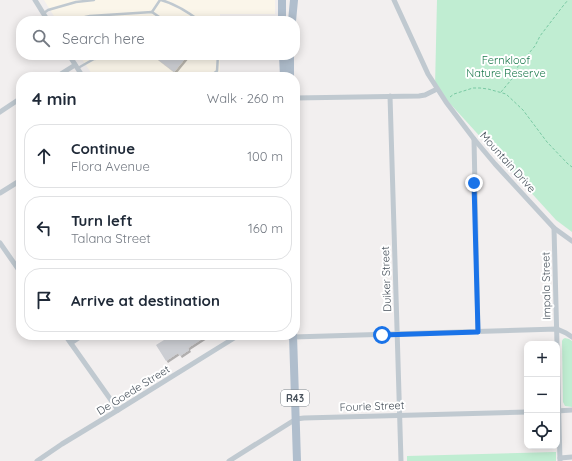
<!DOCTYPE html>
<html lang="en">
<head>
<meta charset="utf-8">
<style>
	body { margin:0; font-family:Quicksand,sans-serif; background:#f6f6f7; color:#1f2937 }
	.controls { position:absolute; right:12px; bottom:12px; display:grid; overflow:hidden; border-radius:8px; box-shadow:0 2px 10px #0003 }
	.controls button { width:36px; height:36px; display:grid; place-items:center; padding:0; border:0; border-bottom:1px solid #e0e1e3; background:#fff; color:#1f2937; font:20px sans-serif }
	.stop { position:absolute; width:12px; height:12px; margin:-9px; border:3px solid #1a73e8; border-radius:50%; background:#fff }
	.stop.end { background:#1a73e8; border-color:#fff; box-shadow:0 1px 4px #0008 }
	.list { margin:0; padding:0; list-style:none }
	h2 { display:flex; justify-content:space-between; align-items:center; height:52px; margin:0; padding:0 16px; font-size:17px }
	h2 small { font-size:13px; font-weight:400; color:#747a83 }
	.list li { display:grid; grid-template-columns:26px 1fr auto; gap:12px; align-items:center; box-sizing:border-box; height:64px; margin:0 8px 8px; padding:0 8px; border:1px solid #e0e1e3; border-radius:16px }
	.list b { display:block; font-size:15px; white-space:nowrap }
	.list p { margin:0; font-size:13px; white-space:nowrap; color:#747a83 }
	.list em { font-size:13px; font-style:normal; color:#747a83 }
	.icon { flex:none; width:22px; height:22px; fill:none; stroke:currentColor; stroke-width:2; stroke-linecap:round; stroke-linejoin:round }
	.map { position:relative; flex:none; width:572px; height:461px; overflow:hidden }
	.search { position:absolute; background:#fff; box-shadow:0 2px 10px #0003; left:16px; top:16px; width:284px; height:44px; display:flex; align-items:center; gap:10px; box-sizing:border-box; padding:0 14px; border-radius:16px; color:#747a83; font-size:15px }
	.panel { position:absolute; background:#fff; box-shadow:0 2px 10px #0003; left:16px; top:72px; width:284px; height:268px; border-radius:16px }
	.map>svg:first-child { display:block }
	.commercial { fill:#fbf6ea }
	.green { fill:#c0edd2 }
	.building { fill:#ccced3; filter:url(#shadow) }
	.lines { fill:none; stroke-linecap:round; stroke-linejoin:round }
	.path { stroke:#79c9a3; stroke-width:1; stroke-dasharray:3 2; stroke-linecap:butt }
	.lane { stroke:#c0c9d0; stroke-width:2.5 }
	.street { stroke:#c0c9d0; stroke-width:5 }
	.primary { stroke:#b0becd; stroke-width:8 }
	.route { stroke:#1a73e8; stroke-width:5 }
	.labels { text-anchor:middle; stroke-width:4; stroke-linejoin:round; paint-order:stroke }
	.shield { fill:#fff; stroke:#7f868d; stroke-width:1 }
	.shield-label { font-size:10px; font-weight:bold; fill:#48525c }
	.park-label { font-size:11px; fill:#1c7a4d; stroke:#fff }
	.street-label { font-size:11px; fill:#48525c; stroke:#fff }
</style>
</head>
<body>
<div class="map">
<svg width="572" height="461" viewBox="0 0 572 461">
	<defs>
		<filter id="shadow"><feDropShadow dx="2" dy="2" stdDeviation="0" flood-color="#0004"/></filter>
	</defs>
	<rect width="100%" height="100%" fill="#f2efef"/>
	<!-- commercial -->
	<g class="commercial">
		<polygon points="44,0 275,0 275,14 220,14 220,21 57,21"/>
		<polygon points="79,55 220,55 220,75 222,77 94,77"/>
	</g>
	<!-- green -->
	<g class="green">
		<polygon points="437,0 572,0 572,232 556,220 435,87"/>
		<polygon points="565,338 569,339 572,341 572,407 565,406 563,402 562,341 563,339"/>
		<polygon points="556,452 556,461 407,461 407,456"/>
	</g>
	<!-- building -->
	<g class="building">
		<polygon points="152,55 188,55 174,72"/>
		<polygon points="172,335 208,335 188,348 189,350 180,356 178,353 166,361 156,345"/>
	</g>
	<g class="lines">
		<!-- path -->
		<g class="path">
			<polyline points="501,92 516,74 518,66 535,46 540,36 563,6 568,0"/>
			<polyline points="450,97 454,94 473,88 480,88 488,89 506,94 523,110 547,142 568,164 572,167"/>
		</g>
		<!-- lane -->
		<g class="lane">
			<path d="M161,0C176,4 188,12 200,21"/>
			<polyline points="152,12 160,0"/>
			<polyline points="44,13 48,10 76,2 94,0"/>
			<polyline points="77,21 85,17 90,16 152,12 165,21"/>
			<polyline points="93,55 95,59"/>
			<polyline points="78,68 101,55"/>
			<polyline points="209,77 217,71 218,55"/>
		</g>
		<!-- street -->
		<g class="street">
			<polyline points="35,0 48,21"/>
			<polyline points="394,0 428,74 446,102 474,139 495,164 554,228 572,241"/>
			<polyline points="69,55 83,77"/>
			<polyline points="56,77 75,65"/>
			<polyline points="390,96 401,461"/>
			<polyline points="295,98 419,96 425,95 437,89"/>
			<polyline points="0,112 21,98"/>
			<polyline points="474,139 478,332"/>
			<polyline points="0,193 21,180"/>
			<polyline points="554,228 557,344"/>
			<polyline points="0,243 21,273"/>
			<polyline points="65,335 118,410"/>
			<polyline points="293,337 557,329 566,333 572,337"/>
			<polyline points="71,343 83,335"/>
			<polyline points="557,345 560,461"/>
			<polyline points="557,411 572,410"/>
			<polyline points="560,458 572,457"/>
			<polyline points="37,461 62,444 118,410 239,335"/>
			<polyline points="229,461 296,419 304,418 527,412"/>
		</g>
		<!-- primary -->
		<g class="primary">
			<polyline points="282,21 282,0"/>
			<polyline points="292,21 294,0"/>
			<polyline points="283,55 284,77"/>
			<polyline points="290,77 290,55"/>
			<polyline points="293,335 297,461"/>
		</g>
	</g>
	<g class="lines">
		<!-- route -->
		<polyline class="route" points="382,335 478,332 474,183"/>
	</g>
	<g class="labels">
		<!-- shield labels -->
		<rect class="shield" x="281" y="390" width="28" height="16" rx="3"/>
		<g class="shield-label">
			<text x="295" y="402">R43</text>
		</g>
		<!-- park labels -->
		<g class="park-label">
			<text x="506" y="64">Fernkloof<tspan x="506" dy="13">Nature Reserve</tspan></text>
		</g>
		<!-- street labels -->
		<g class="street-label">
			<text transform="translate(508 162) rotate(48)" y="4">Mountain Drive</text>
			<text transform="translate(386 279) rotate(-92)" y="4">Duiker Street</text>
			<text transform="translate(546 286) rotate(-91)" y="4">Impala Street</text>
			<text transform="translate(133 390) rotate(-32)" y="4">De Goede Street</text>
			<text transform="translate(372 406) rotate(-2)" y="4">Fourie Street</text>
		</g>
	</g>
</svg>
<div class="controls">
<button>+</button>
<button>−</button>
<button><svg class="icon" aria-label="locate" viewBox="0 0 24 24"><circle cx="12" cy="12" r="6"/><path d="M12 2v4M12 18v4M2 12h4M18 12h4"/></svg></button>
</div>
<div class="stop" style="left:382px;top:335px"></div>
<div class="stop end" style="left:474px;top:183px"></div>
<div class="search"><svg class="icon" aria-label="search" viewBox="0 0 24 24"><circle cx="10" cy="10" r="6"/><path d="M15 15l6 6"/></svg>Search here</div>
<section class="panel">
<h2>4 min<small>Walk · 260 m</small></h2>
<ul class="list">
<li><svg class="icon" aria-label="ahead" viewBox="0 0 24 24"><path d="M12 20V5M6 11l6-6 6 6"/></svg><div><b>Continue</b><p>Flora Avenue</p></div><em>100 m</em></li>
<li><svg class="icon" aria-label="left" viewBox="0 0 24 24"><path d="M17 20v-9H6M10 6l-5 5 5 5"/></svg><div><b>Turn left</b><p>Talana Street</p></div><em>160 m</em></li>
<li><svg class="icon" aria-label="arrive" viewBox="0 0 24 24"><path d="M6 21V4h12l-3 4 3 4H6"/></svg><div><b>Arrive at destination</b></div></li>
</ul>
</section>
</div>
</body>
</html>
